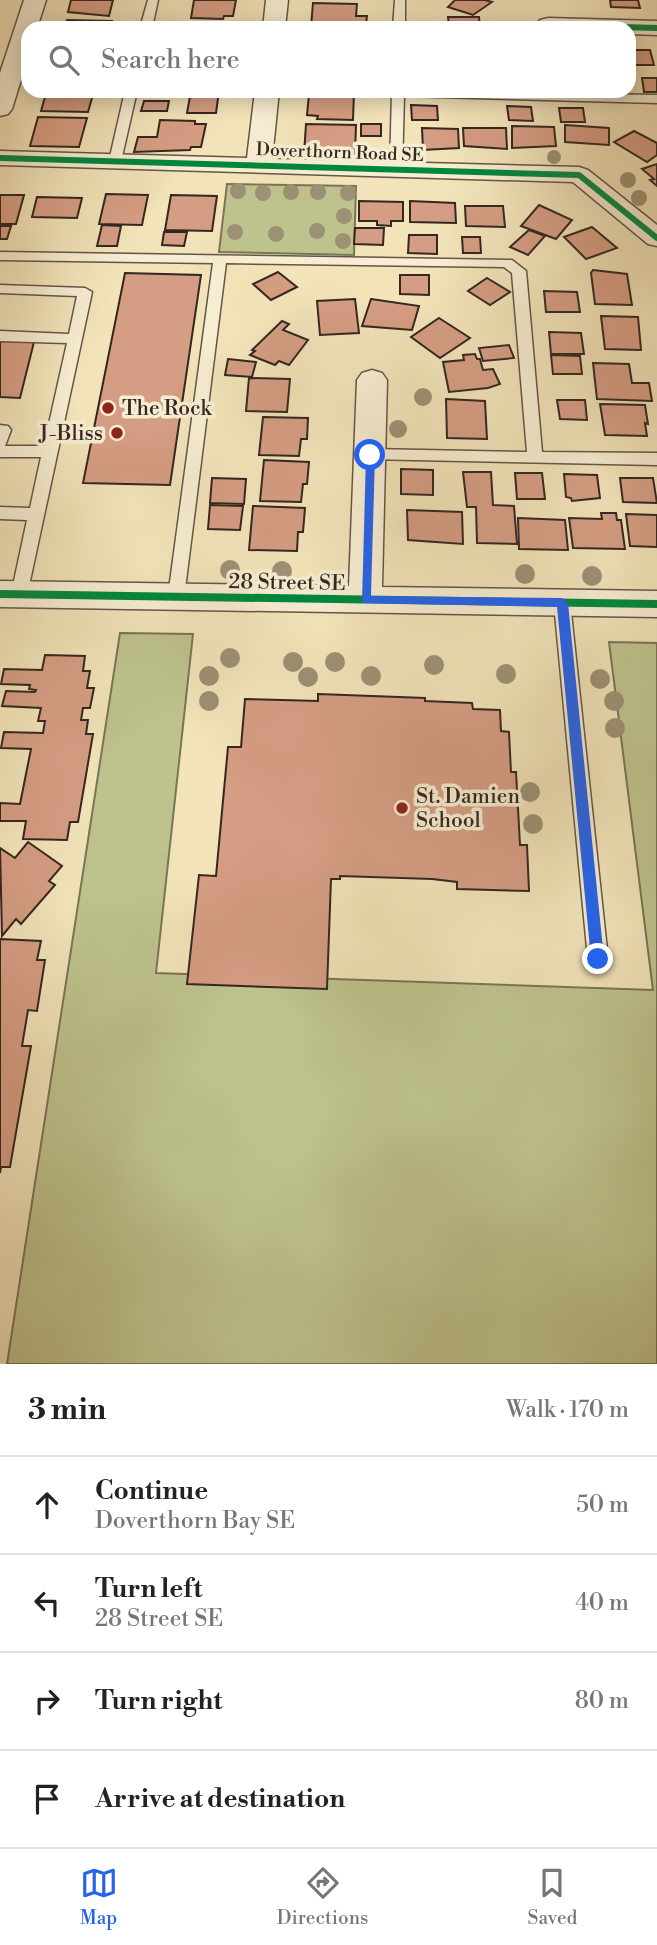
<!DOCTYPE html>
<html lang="en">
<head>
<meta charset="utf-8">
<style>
	body { margin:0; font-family:"Libre Bodoni",serif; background:#f2f2f2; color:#222 }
	.stop { position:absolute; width:21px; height:21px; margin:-16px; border:5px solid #2563eb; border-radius:50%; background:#fff }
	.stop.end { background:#2563eb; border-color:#fff; box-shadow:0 2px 7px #0008 }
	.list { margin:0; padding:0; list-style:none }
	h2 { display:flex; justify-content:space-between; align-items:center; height:91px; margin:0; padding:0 28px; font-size:30px }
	h2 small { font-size:23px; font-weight:400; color:#767676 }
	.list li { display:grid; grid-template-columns:46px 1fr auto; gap:21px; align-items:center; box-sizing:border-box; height:98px; padding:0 28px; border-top:2px solid #e0e0e0 }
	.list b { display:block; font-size:26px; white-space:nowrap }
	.list p { margin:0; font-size:23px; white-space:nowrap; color:#767676 }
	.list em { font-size:23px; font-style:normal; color:#767676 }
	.icon { flex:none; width:38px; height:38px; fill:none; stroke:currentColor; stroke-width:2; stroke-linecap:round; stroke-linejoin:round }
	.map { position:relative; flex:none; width:657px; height:1364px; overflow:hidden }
	.search { position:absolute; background:#fff; box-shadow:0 4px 18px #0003; left:21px; right:21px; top:21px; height:77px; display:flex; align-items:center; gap:18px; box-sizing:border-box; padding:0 24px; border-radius:21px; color:#767676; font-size:26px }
	.sheet { height:483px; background:#fff }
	nav { display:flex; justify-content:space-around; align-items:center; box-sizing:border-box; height:98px; border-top:2px solid #e0e0e0; background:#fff; font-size:19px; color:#767676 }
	nav a { display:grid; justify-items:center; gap:4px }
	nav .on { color:#2563eb }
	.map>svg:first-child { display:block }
	.green { fill:#bec38d; stroke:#797557; stroke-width:2 }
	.building { fill:#d59d83; stroke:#342721; stroke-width:2 }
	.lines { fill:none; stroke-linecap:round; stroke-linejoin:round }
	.service-casing { stroke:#645647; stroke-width:3 }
	.minor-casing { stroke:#645647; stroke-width:3 }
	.service { fill:#f7edd2; fill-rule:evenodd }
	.minor { fill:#f7edd2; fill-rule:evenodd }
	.cycleway-far1-casing { stroke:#f7edd2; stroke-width:10 }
	.cycleway-casing { stroke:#f7edd2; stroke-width:12 }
	.cycleway-far1 { stroke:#00873e; stroke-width:6 }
	.cycleway { stroke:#00873e; stroke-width:8 }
	.tree { fill:#9c9174 }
	.route { fill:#2563eb }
	.poi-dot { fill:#8f2418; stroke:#f7edd2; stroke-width:2.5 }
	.labels { text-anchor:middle; stroke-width:7; stroke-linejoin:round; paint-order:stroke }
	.far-street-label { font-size:18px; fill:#342721; stroke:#f7edd2 }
	.poi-label { font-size:21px; fill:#342721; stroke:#f7edd2; text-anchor:start }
	.street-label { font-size:21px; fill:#342721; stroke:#f7edd2 }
</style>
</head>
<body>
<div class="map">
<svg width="657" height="1364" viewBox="0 0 657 1364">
	<rect width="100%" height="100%" fill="#f2e3b9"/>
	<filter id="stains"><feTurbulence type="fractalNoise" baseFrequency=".00286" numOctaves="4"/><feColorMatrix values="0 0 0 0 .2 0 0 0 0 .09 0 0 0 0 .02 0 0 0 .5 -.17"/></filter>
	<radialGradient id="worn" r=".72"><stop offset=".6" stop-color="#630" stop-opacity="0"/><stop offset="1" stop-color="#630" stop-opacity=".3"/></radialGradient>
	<!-- green -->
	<g class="green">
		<polygon points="227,184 356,186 354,255 219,252"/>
		<polygon points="120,633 193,634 156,973 653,990 609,642 657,643 657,1364 7,1364"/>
	</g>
	<!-- building -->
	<g class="building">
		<polygon points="71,0 113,0 109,16 68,12"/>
		<polygon points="194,0 236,0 233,16 224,16 223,19 191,18"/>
		<polygon points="455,0 485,0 492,2 473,15 448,7"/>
		<polygon points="610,0 638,0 640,8 611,7"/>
		<polygon points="313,3 357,4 356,16 367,16 366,24 356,24 355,28 311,27"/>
		<polygon points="448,17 479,17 480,28 439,28 449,26"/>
		<polygon points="67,20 112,21 110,28 65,28"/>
		<polygon points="190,23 234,24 234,28 189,28"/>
		<polygon points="629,50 650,50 654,65 631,65"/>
		<polygon points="642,78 657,78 657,92 644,92"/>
		<polygon points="43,91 94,91 88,112 41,111 45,97 41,97"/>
		<polygon points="191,91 219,91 216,113 187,113"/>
		<polygon points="320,91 354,91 353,120 317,119 318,116 307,115 309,94 320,94"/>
		<polygon points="144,101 169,101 167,111 141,111"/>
		<polygon points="411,105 437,106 438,120 412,120"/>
		<polygon points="507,106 531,107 533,121 509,120"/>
		<polygon points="559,108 583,108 585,122 561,122"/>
		<polygon points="38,117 87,118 79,147 30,146"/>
		<polygon points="160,120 195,121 195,124 206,124 201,147 191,147 190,150 134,152 138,137 157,137"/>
		<polygon points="306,124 356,125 355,155 304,154"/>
		<rect x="361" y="124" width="20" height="12"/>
		<polygon points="565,125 609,128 609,145 565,142"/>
		<polygon points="512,126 554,127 556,146 512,148"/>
		<polygon points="422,128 458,129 459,148 423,150"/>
		<polygon points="463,128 506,128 507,149 464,146"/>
		<polygon points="634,131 657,143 657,155 647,162 614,142"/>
		<polygon points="657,164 657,186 650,180 654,179 642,169"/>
		<polygon points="106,194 148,195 142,225 99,224"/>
		<polygon points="0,195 24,195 16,224 0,224"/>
		<polygon points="171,195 217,196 212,231 165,230"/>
		<polygon points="37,197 82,198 77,218 32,217"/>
		<polygon points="359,201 403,202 403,221 391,221 391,226 377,225 377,221 359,221"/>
		<polygon points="410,201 455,203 456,223 410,222"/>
		<polygon points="539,205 572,220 556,239 521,226"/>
		<polygon points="465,206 503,206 505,227 466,226"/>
		<polygon points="102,225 121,226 117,246 97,246"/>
		<polygon points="0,226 11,226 7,239 0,239"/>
		<polygon points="592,227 617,248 586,259 564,237"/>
		<polygon points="355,228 384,228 383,245 354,244"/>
		<polygon points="529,230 545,236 528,255 510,247"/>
		<polygon points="164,232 187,232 184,246 162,245"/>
		<polygon points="409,235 437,235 437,254 408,253"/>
		<polygon points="462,237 480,237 481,253 463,253"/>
		<polygon points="593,270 627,274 632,305 595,304 591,273"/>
		<polygon points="278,272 297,287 271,300 253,284"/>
		<polygon points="125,273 201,275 170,485 83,483"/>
		<polygon points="400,275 429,275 429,295 400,294"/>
		<polygon points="487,278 510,292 490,305 468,291"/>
		<polygon points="544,291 577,292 580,312 546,312"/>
		<polygon points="355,299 359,333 320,335 317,301"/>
		<polygon points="371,299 419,306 412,330 362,326"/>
		<polygon points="601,316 638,317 641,350 605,349"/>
		<polygon points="439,318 470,338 440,358 411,337"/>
		<polygon points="282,321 289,324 283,330 308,340 289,365 279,361 275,365 250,355 255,351 252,350"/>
		<polygon points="549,332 581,333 584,354 551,354"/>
		<polygon points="0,341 34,342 20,398 0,397"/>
		<polygon points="509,345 514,358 483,361 479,348"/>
		<polygon points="475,354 477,359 480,359 483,370 493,369 500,384 488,388 449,392 443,362 464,360 463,355"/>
		<polygon points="551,355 580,356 582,374 553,374"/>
		<polygon points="228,359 256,362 252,377 225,375"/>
		<polygon points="593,363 629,364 632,383 649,383 652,401 597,399"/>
		<polygon points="249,378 290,379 287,412 246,411"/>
		<polygon points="446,399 485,401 487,439 447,438"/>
		<polygon points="557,400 585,400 587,420 560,419"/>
		<polygon points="600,404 645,405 648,424 645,423 647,436 605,435"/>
		<polygon points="263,417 308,418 307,439 301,439 299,456 259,455"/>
		<polygon points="264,460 309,462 307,484 303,484 301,502 260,501"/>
		<polygon points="401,469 433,470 433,495 401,494"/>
		<polygon points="463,472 491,472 493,505 514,506 517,544 477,543 476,507 467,507"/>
		<polygon points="515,473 542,473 545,499 517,499"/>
		<polygon points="564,474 597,475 600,498 572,501 571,498 566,497"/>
		<polygon points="212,478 246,479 244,504 210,503"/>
		<polygon points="620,478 653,478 657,503 623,502"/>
		<polygon points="210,505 243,506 240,530 208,529"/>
		<polygon points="253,506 305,508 303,532 298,532 297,551 249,550"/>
		<polygon points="407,510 462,512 463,544 408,540"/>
		<polygon points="601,513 616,513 617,520 621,520 625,549 573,548 569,518 602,519"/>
		<polygon points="626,514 657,515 657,547 630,546"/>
		<polygon points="518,518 565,520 568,550 519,549"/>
		<polygon points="45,655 85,656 83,671 90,671 87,688 94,688 90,708 83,708 81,720 88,720 86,734 93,734 78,822 70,822 67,840 23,839 26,821 0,821 0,803 20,804 31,749 1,748 4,732 43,733 45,721 38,721 41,708 2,706 6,691 35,692 36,690 29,689 30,685 1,684 4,669 42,670"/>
		<polygon points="318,694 425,698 425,701 472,703 473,709 500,710 501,731 509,732 511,772 516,772 520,845 527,845 529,891 457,889 457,882 432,879 340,876 340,879 331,879 327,989 187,984 199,875 216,876 228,747 241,747 245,699 318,701"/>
		<polygon points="28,842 62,866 49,881 55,885 21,924 16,919 2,936 0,848 15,858"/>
		<polygon points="0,939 41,941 37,960 45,960 37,1011 28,1010 22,1046 31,1046 10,1167 1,1167 0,1173"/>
	</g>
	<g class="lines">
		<defs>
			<g id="service">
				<polygon points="148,0 158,0 152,28 140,28"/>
				<polygon points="395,0 405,0 405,28 393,28"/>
				<polygon points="125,91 137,91 121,161 115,165 109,161"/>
				<polygon points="392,91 657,95 657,103 404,96 402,170 396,174 390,170"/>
				<polygon points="0,252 512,260 526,271 542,452 657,453 657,465 366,459 363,455 366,451 371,449 527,452 512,273 504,267 226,263 184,597 182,602 170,602 168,597 213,263 0,260"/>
				<polygon points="0,285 85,288 92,292 27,595 25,600 13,600 11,595 27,520 0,519 0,507 30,508 41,457 0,457 0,425 8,426 11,430 5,446 44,446 67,343 0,341 0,331 69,334 77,296 0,293"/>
				<polygon points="562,596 568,598 570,603 608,959 605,966 598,969 591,966 588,959 554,603 556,598"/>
			</g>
			<g id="minor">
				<polygon points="24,0 46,0 37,28 28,28 28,57 12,109 8,114 0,116 0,73"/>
				<polygon points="266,0 288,0 285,28 263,28"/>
				<polygon points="548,18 657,21 657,35 629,34 629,28 539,28 537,25 540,20"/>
				<polygon points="255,91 279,91 272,159 579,167 588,170 657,225 657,246 648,244 573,182 0,165 0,151 247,158"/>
				<polygon points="372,370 382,373 387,380 382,587 657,591 657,617 0,607 0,581 349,586 357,380 362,373"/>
			</g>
		</defs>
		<!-- service casing -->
		<use href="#service" class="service-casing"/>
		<!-- minor casing -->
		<use href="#minor" class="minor-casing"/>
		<!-- service -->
		<use href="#service" class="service"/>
		<!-- minor -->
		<use href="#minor" class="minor"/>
		<defs>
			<g id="cycleway-far1">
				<polyline points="548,25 657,28"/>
				<polyline points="0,158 579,175 657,238"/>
			</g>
			<polyline id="cycleway" points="0,594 657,604"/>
		</defs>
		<!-- cycleway-far1 casing -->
		<use href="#cycleway-far1" class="cycleway-far1-casing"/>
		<!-- cycleway casing -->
		<use href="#cycleway" class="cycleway-casing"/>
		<!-- cycleway-far1 -->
		<use href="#cycleway-far1" class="cycleway-far1"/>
		<!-- cycleway -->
		<use href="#cycleway" class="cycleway"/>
	</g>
	<!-- trees -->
	<g class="tree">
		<circle cx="554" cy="157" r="7"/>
		<circle cx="628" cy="180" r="8"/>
		<circle cx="238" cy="191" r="8"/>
		<circle cx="291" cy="192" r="8"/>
		<circle cx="318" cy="192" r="8"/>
		<circle cx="263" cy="193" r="8"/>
		<circle cx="348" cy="193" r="8"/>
		<circle cx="639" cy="198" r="8"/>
		<circle cx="344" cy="216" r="8"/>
		<circle cx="317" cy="231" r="8"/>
		<circle cx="235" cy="232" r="8"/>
		<circle cx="276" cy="234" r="8"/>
		<circle cx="343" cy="241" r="8"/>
		<circle cx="423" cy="397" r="9"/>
		<circle cx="398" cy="429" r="9"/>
		<circle cx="230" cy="570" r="10"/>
		<circle cx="282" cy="571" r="10"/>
		<circle cx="525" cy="574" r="10"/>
		<circle cx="592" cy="576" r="10"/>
		<circle cx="230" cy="658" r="10"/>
		<circle cx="293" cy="662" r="10"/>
		<circle cx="335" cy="662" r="10"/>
		<circle cx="434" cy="665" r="10"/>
		<circle cx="506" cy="674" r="10"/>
		<circle cx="209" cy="676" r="10"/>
		<circle cx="371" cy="676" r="10"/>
		<circle cx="308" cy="677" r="10"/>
		<circle cx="600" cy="679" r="10"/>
		<circle cx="209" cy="701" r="10"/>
		<circle cx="614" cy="701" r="10"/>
		<circle cx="615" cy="728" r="10"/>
		<circle cx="530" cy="792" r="10"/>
		<circle cx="533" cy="824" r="10"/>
	</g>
	<!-- route -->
	<polygon class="route" points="370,451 375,455 371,596 562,598 568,603 604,959 602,963 593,963 591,959 557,607 362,603 366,455"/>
	<!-- markers -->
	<g class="poi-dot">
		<circle cx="108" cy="408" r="7"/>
		<circle cx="117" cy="433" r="7"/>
		<circle cx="402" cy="808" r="7"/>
	</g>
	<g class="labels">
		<!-- far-street labels -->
		<g class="far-street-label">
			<text transform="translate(340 152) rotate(2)" y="6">Doverthorn Road SE</text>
		</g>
		<!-- poi labels -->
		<g class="poi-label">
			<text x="122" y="415">The Rock</text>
			<text x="103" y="440" text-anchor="end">J-Bliss</text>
			<text x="416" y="803">St. Damien<tspan x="416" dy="24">School</tspan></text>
		</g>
		<!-- street labels -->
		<g class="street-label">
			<text transform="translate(287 582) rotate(1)" y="7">28 Street SE</text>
		</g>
	</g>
	<rect width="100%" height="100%" filter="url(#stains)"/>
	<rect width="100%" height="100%" fill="url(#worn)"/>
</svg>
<div class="stop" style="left:370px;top:455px"></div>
<div class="stop end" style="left:598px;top:959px"></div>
<div class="search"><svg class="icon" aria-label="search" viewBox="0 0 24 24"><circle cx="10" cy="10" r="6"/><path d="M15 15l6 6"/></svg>Search here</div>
</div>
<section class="sheet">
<h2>3 min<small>Walk · 170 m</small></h2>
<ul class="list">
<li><svg class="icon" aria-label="ahead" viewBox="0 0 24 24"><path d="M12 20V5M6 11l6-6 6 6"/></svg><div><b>Continue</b><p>Doverthorn Bay SE</p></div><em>50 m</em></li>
<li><svg class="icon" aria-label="left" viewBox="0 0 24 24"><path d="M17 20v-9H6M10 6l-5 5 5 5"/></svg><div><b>Turn left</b><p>28 Street SE</p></div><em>40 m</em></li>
<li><svg class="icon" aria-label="right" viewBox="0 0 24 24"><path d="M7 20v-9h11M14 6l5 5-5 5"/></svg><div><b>Turn right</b></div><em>80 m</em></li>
<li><svg class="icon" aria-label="arrive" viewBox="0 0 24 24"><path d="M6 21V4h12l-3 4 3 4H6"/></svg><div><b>Arrive at destination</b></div></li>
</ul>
</section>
<nav>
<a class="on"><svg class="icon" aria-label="map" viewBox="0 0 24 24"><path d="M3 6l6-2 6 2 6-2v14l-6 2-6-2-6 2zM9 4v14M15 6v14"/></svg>Map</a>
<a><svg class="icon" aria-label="directions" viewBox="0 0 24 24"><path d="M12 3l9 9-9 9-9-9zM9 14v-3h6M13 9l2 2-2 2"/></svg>Directions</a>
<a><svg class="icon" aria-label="saved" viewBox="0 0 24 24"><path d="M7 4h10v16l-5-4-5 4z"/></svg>Saved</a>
</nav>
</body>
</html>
